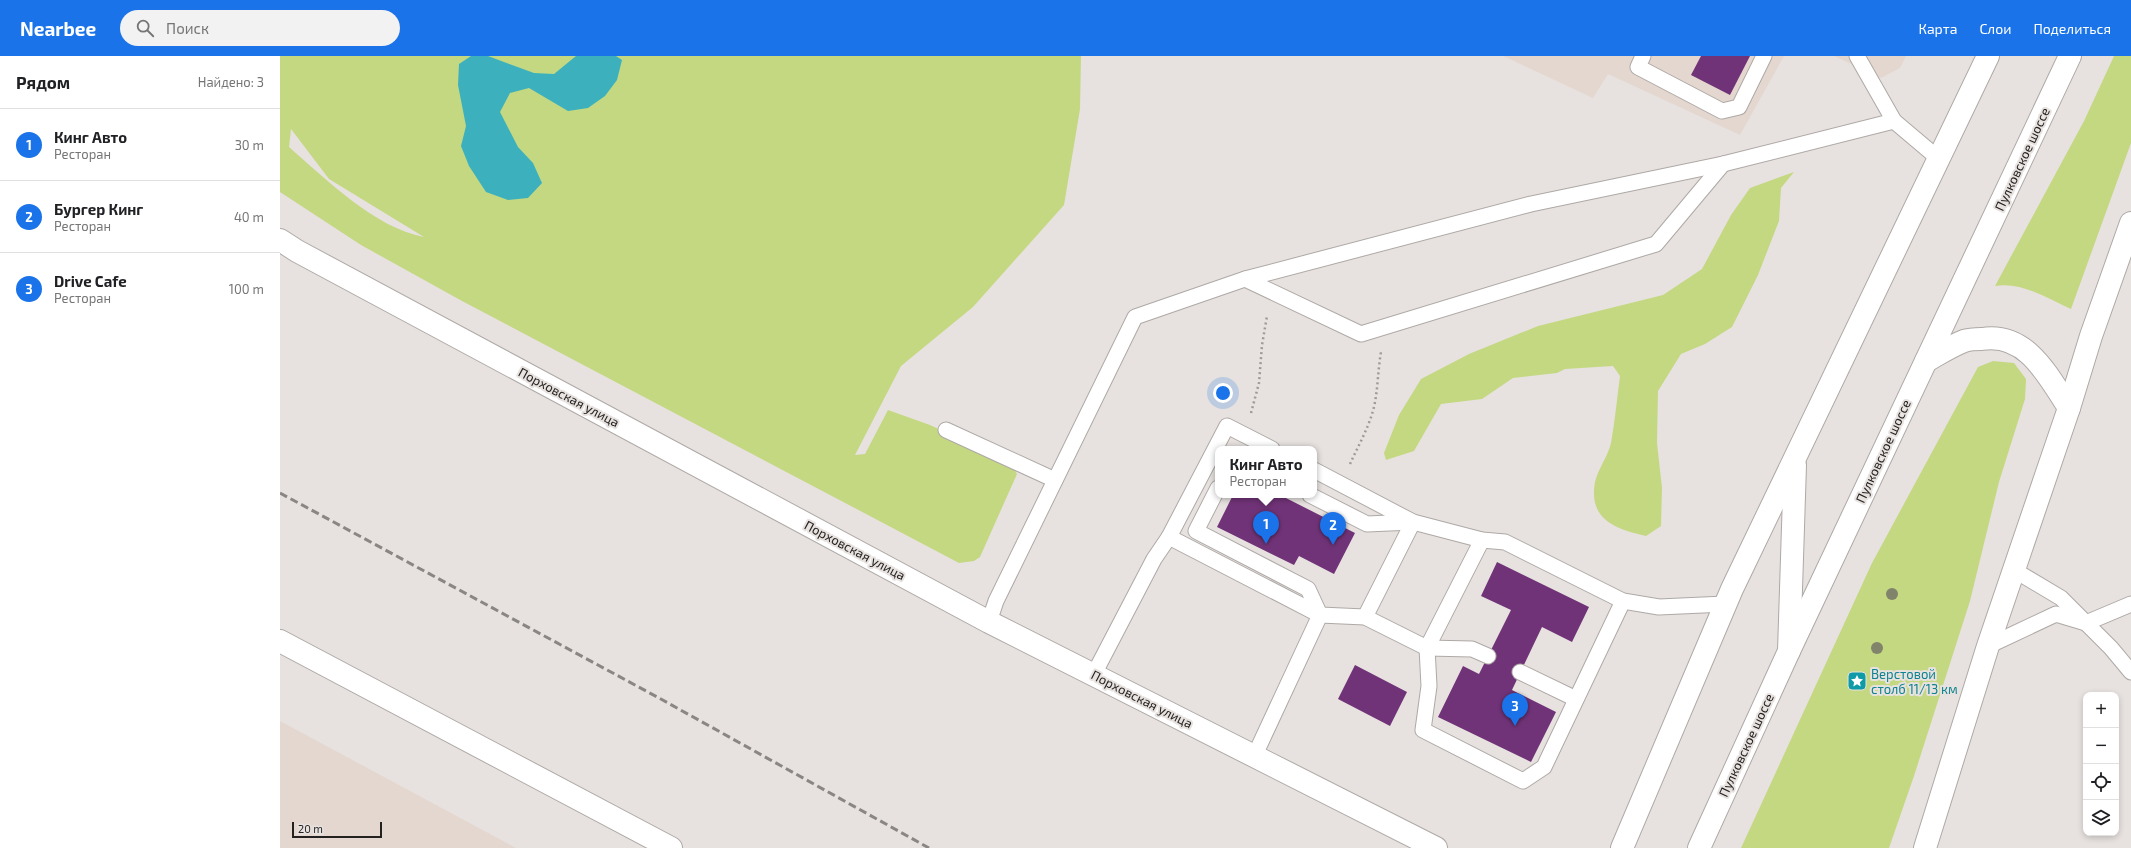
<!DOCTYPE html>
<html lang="ru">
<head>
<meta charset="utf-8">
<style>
	body { margin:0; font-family:"Exo 2",sans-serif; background:#f2f2f2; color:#202124 }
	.controls { position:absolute; right:12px; bottom:12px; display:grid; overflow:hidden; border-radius:8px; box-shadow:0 2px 6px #0003 }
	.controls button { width:36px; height:36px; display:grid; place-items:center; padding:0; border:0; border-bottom:1px solid #e0e0e0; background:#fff; color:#202124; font:20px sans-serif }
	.scale { position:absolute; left:12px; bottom:10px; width:90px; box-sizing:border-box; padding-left:4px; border:2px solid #242221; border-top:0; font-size:11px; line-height:14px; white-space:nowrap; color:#242221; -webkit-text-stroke:3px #e7e2df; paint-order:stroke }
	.you { position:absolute; left:943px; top:337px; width:14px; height:14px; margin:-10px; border:3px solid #fff; border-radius:50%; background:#1a73e8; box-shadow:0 0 0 6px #1a73e833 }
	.badge { display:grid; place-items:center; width:26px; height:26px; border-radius:50%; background:#1a73e8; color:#fff; font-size:13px; font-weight:700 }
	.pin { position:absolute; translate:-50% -33px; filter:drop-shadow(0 1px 2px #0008) }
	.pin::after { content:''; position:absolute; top:21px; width:14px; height:12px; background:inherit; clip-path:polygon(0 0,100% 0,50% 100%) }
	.popup { position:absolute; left:935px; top:390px; width:102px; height:52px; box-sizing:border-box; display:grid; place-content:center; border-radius:8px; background:#fff; filter:drop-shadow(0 1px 3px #0005); font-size:13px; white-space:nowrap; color:#757577 }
	.popup b { font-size:15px; color:#202124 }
	.popup::after { content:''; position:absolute; left:50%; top:100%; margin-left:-8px; border:8px solid transparent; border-top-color:#fff }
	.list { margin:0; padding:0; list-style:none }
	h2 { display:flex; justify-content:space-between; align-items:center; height:52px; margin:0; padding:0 16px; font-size:17px }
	h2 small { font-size:13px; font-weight:400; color:#757577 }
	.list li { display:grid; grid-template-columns:26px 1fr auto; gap:12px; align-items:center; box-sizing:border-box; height:72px; padding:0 16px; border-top:1px solid #e0e0e0 }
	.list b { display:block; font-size:15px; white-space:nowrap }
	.list p { margin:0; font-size:13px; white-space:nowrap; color:#757577 }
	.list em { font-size:13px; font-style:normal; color:#757577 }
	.icon { flex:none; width:22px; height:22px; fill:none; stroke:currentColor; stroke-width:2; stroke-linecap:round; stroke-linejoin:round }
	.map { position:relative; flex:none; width:1851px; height:792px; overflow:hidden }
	header { display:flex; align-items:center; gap:24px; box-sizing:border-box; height:56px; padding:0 20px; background:#1a73e8; color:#fff }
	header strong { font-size:19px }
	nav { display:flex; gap:22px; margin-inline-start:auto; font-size:14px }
	.search { width:280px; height:36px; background:#f2f2f2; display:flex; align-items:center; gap:10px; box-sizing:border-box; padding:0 14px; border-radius:22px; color:#757577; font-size:15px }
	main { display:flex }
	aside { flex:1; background:#fff }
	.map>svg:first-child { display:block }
	.built { fill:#e4d7cf }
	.green { fill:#c4d882; fill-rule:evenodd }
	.water { fill:#3cb1bd }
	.building { fill:#713378 }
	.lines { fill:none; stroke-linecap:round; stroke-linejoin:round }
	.lane-casing { stroke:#aea9a6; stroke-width:17 }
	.street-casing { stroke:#aea9a6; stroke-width:24 }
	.primary-casing { stroke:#aea9a6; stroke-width:24 }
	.path { stroke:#9e9a97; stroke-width:2.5; stroke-dasharray:2 3; stroke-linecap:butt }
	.lane { stroke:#fff; stroke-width:15 }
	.street { stroke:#fff; stroke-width:22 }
	.primary { stroke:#fff; stroke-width:22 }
	.rail { stroke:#898684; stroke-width:3; stroke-dasharray:8 4; stroke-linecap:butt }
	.tree { fill:#81836a }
	.labels { text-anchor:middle; stroke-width:4; stroke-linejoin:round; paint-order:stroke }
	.street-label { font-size:13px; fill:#242221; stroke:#e7e2df }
	.culture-label { font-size:13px; fill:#0d838f; stroke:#e7e2df; text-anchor:start }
</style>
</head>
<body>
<header>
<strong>Nearbee</strong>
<div class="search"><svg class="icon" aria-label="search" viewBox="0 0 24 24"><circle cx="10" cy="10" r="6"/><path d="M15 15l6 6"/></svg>Поиск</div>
<nav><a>Карта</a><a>Слои</a><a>Поделиться</a></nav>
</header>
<main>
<aside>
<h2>Рядом<small>Найдено: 3</small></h2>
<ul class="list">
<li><span class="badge">1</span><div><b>Кинг Авто</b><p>Ресторан</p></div><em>30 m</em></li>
<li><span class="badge">2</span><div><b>Бургер Кинг</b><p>Ресторан</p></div><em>40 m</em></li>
<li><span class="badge">3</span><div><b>Drive Cafe</b><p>Ресторан</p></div><em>100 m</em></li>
</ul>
</aside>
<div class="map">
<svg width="1851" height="792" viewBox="0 0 1851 792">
	<rect width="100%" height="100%" fill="#e7e2df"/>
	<!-- built -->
	<g class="built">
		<polygon points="1223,0 1504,0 1460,79 1328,18 1313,42"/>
		<polygon points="1554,0 1626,0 1620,12 1601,22"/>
		<polygon points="0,665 236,792 0,792"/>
	</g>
	<!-- green -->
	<g class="green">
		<path d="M0,0H801L800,53L784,149L693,251L621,310L575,399L585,398L608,354L650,369L730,406L737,418L700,501L694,505L679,507L182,245L81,189L0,136ZM11,73L49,123L144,181C95,172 46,123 9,91Z"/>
		<path d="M1834,0H1851V87L1791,253C1769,243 1741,225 1715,230L1804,65Z"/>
		<path d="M1514,116L1501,132L1499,165L1478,219L1452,271L1425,288L1401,298L1378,335L1377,387L1382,432L1381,470L1366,480C1336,473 1308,464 1315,426C1318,413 1328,400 1331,387C1335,365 1337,342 1340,320L1333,310L1285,313L1277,317L1233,322L1202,343L1161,348L1134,395L1106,404L1104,397L1119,359L1141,323L1189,298L1258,270L1383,239L1422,213L1451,159L1470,132Z"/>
		<polygon points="1713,305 1734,307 1746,323 1745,343 1719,426 1690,545 1634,720 1609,792 1461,792 1592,507 1698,311"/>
	</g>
	<!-- water -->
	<polygon class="water" points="191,0 208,0 254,17 274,18 296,0 336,0 342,4 337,24 325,40 308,52 288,55 249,32 230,37 220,56 238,91 253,107 262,127 248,142 228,144 206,136 189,110 181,90 186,70 178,29 179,8"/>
	<!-- building -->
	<g class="building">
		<polygon points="1421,0 1470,0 1450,39 1411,19"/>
		<polygon points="953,439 1000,439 1075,477 1054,518 1019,500 1014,509 937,471"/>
		<polygon points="1217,506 1309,551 1292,586 1262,571 1232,634 1276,656 1251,706 1158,661 1183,610 1199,618 1231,554 1201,540"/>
		<polygon points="1075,609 1127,636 1110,670 1058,643"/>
	</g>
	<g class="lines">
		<defs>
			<g id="lane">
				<polyline points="1363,0 1358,11 1442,55 1459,51 1484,0"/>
				<polyline points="1577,0 1614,65 1659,103"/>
				<polyline points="965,223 1081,278 1376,188 1443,108"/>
				<polyline points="666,374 775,424"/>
				<polyline points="992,393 947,370 889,481 1040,559 1085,561 1147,592 1192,593 1208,600"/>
				<polyline points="1034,414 1133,466 1202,484 1225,486 1343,545 1379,551 1445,548"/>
				<polyline points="938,432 916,475 1028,533 1040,559 974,701"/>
				<polyline points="1030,439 1087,468 1132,466"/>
				<polyline points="1202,484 1147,592 1149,630 1143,674 1243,725 1264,711 1343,545"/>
				<polyline points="1734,514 1781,542 1831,592 1851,616"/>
				<polyline points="1085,561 1133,466"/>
				<polyline points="709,566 716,545 855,261 965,223 1251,148 1443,108 1614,65"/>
				<polyline points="1708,590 1776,558 1806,567 1851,548"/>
				<polyline points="1240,616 1296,643"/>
				<polyline points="814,618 874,503 889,481"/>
			</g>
			<g id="street">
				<polyline points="0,184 17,195 709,566 1156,792"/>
				<polyline points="0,585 391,792"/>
				<polyline points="1509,595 1515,409"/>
				<polyline points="1342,792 1452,533 1708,0"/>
			</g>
			<g id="primary">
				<path d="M1646,305C1659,298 1671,290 1684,285C1690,283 1697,283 1702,283C1747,276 1768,320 1789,352"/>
				<polyline points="1419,792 1509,595 1790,0"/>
				<polyline points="1645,792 1708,590 1789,352 1811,280 1851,167"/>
			</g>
		</defs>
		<!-- lane casing -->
		<use href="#lane" class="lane-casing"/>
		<!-- street casing -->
		<use href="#street" class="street-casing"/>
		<!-- primary casing -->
		<use href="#primary" class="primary-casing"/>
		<!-- path -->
		<g class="path">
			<polyline points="971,357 979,327 982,289 987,260"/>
			<path d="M1070,408C1079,388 1091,368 1095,346C1098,330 1098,313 1101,296"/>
		</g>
		<!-- lane -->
		<use href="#lane" class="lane"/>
		<!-- street -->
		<use href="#street" class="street"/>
		<!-- primary -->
		<use href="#primary" class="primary"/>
		<!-- rail -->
		<polyline class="rail" points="0,437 379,642 649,792"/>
	</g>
	<!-- trees -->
	<g class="tree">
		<circle cx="1612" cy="538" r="6"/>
		<circle cx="1597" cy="592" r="6"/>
	</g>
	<!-- icons -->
	<defs>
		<symbol id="sight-square" viewBox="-11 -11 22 22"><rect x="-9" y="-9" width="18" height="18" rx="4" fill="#0f9aa8" stroke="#e7e2df"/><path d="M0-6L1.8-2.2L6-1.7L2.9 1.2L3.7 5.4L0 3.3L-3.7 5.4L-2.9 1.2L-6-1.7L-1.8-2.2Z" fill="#fff"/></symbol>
	</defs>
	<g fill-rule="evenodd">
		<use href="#sight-square" x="1566" y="614" width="22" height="22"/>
	</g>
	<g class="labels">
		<!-- street labels -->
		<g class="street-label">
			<text transform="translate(1742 103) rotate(-65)" y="5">Пулковское шоссе</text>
			<text transform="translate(289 341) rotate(28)" y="5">Порховская улица</text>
			<text transform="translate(1603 395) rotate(-65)" y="5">Пулковское шоссе</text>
			<text transform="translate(575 494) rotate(28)" y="5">Порховская улица</text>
			<text transform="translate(862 643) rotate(27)" y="5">Порховская улица</text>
			<text transform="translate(1466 689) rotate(-65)" y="5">Пулковское шоссе</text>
		</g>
		<!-- culture labels -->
		<g class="culture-label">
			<text x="1591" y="623">Верстовой<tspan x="1591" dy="15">столб 11/13 км</tspan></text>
		</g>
	</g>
</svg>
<div class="controls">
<button>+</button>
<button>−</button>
<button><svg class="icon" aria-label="locate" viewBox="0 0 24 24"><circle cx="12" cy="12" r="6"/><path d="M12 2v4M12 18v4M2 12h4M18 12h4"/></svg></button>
<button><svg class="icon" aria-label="layers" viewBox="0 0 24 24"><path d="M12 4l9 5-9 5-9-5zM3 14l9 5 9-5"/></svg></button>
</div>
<div class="scale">20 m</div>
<div class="you"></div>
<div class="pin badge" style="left:986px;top:488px">1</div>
<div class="popup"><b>Кинг Авто</b>Ресторан</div>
<div class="pin badge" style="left:1053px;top:489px">2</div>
<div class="pin badge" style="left:1235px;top:670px">3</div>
</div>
</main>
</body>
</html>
